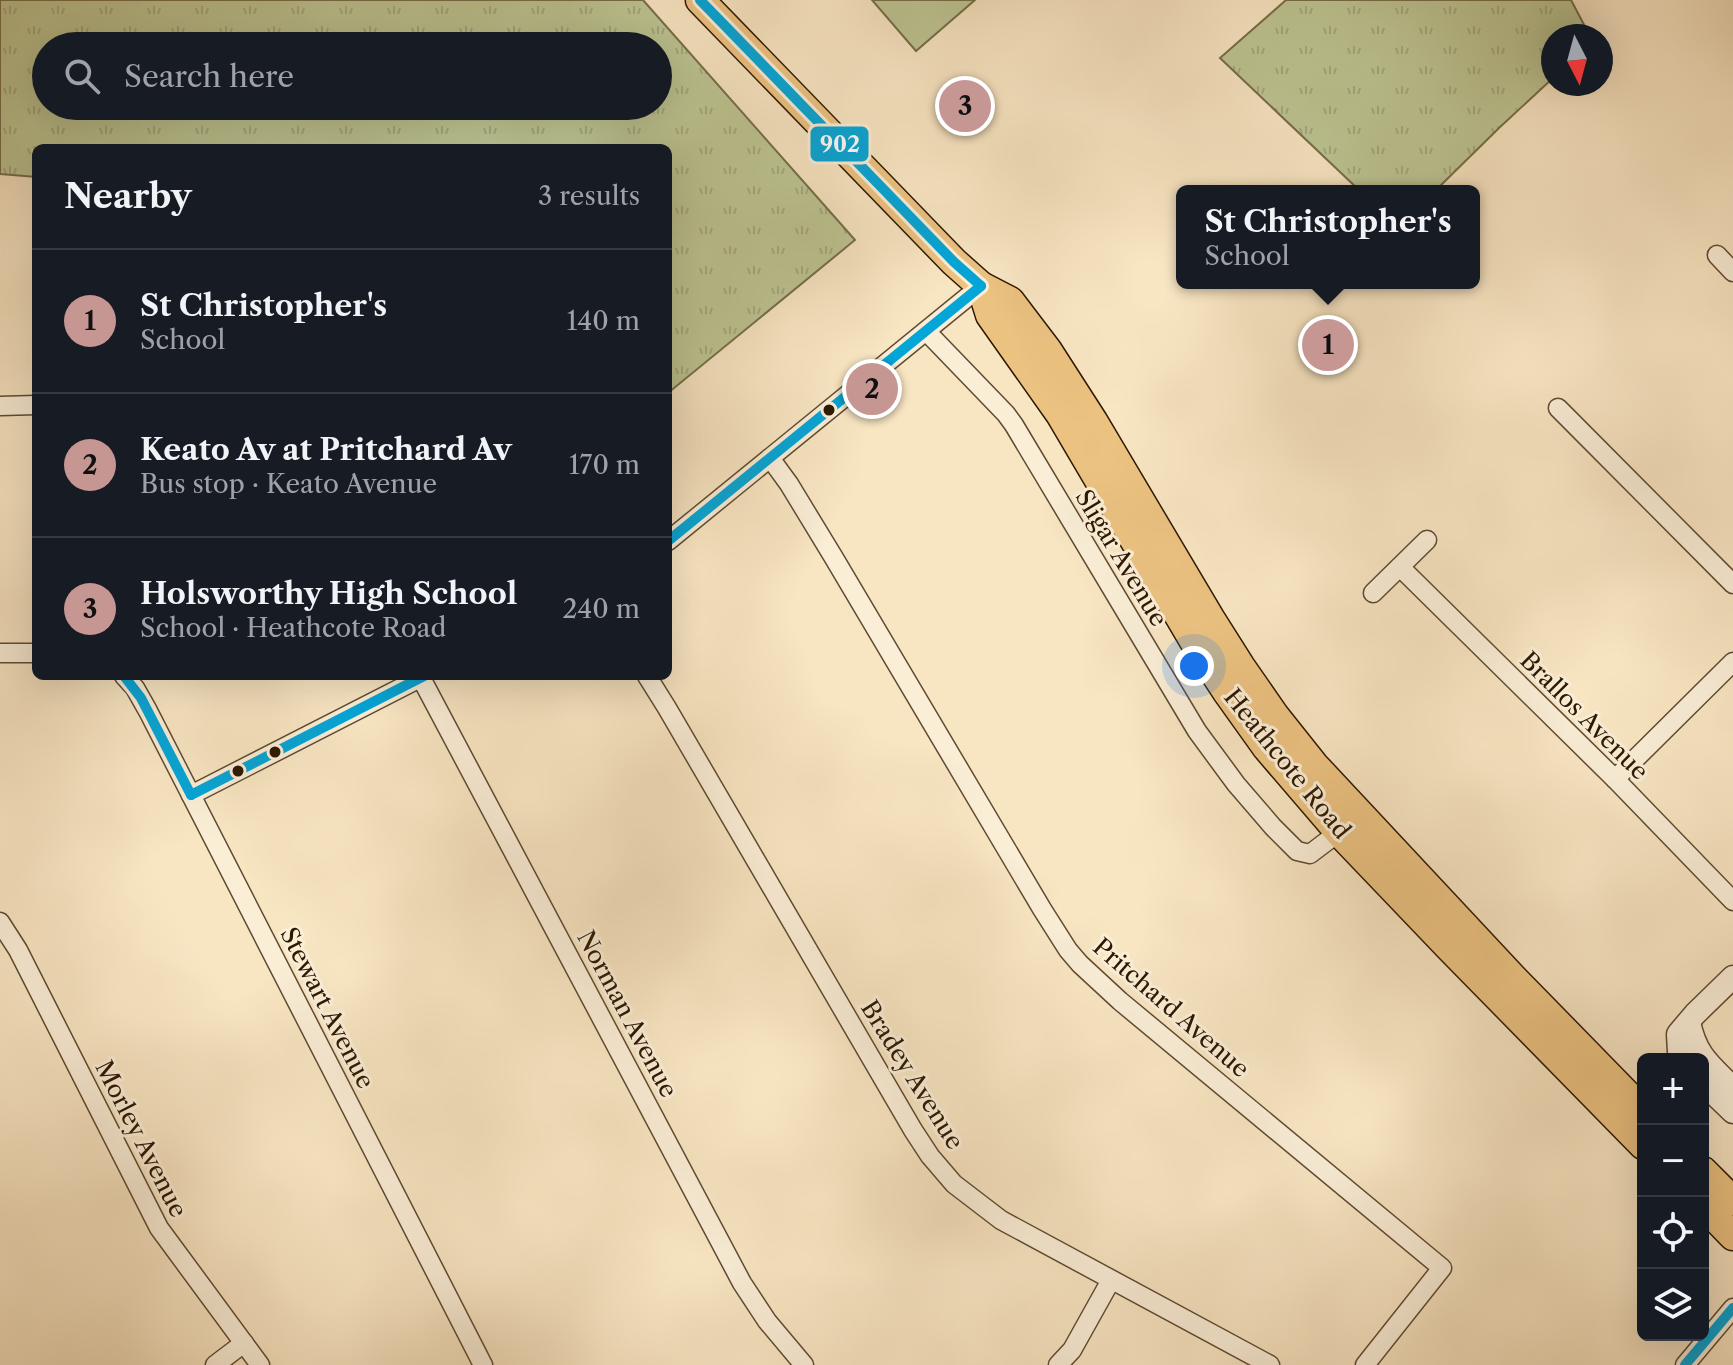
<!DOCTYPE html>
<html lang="en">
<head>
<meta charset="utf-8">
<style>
	body { margin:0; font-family:"Libre Caslon Text",serif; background:#20242c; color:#f1f3f6 }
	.controls { position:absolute; right:24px; bottom:24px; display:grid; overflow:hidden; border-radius:12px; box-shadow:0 8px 32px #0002 }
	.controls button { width:72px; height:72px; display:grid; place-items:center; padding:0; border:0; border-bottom:2px solid #363941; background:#171b24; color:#f1f3f6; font:40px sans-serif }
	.compass { position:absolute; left:1541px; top:24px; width:72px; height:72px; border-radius:50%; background:#171b24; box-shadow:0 8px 32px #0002; rotate:174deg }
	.you { position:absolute; left:1194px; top:666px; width:28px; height:28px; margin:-20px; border:6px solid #fff; border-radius:50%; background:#1a73e8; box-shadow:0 0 0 12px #1a73e833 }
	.badge { display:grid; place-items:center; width:52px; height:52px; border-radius:50%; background:#c59692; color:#111; font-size:26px; font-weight:700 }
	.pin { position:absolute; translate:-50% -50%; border:4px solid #fff; box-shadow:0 2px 8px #0006 }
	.popup { position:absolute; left:1176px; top:185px; width:304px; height:104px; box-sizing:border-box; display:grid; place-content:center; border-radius:12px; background:#171b24; filter:drop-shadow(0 2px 6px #0005); font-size:26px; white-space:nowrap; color:#9ea1a6 }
	.popup b { font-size:30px; color:#f1f3f6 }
	.popup::after { content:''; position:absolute; left:50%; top:100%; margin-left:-16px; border:16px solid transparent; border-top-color:#171b24 }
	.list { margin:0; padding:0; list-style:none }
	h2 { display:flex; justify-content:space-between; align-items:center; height:104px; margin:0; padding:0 32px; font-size:34px }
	h2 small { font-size:26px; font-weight:400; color:#9ea1a6 }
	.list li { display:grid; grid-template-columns:52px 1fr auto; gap:24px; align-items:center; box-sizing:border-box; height:144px; padding:0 32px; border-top:2px solid #363941 }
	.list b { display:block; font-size:30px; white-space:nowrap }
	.list p { margin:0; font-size:26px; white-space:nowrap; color:#9ea1a6 }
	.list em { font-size:26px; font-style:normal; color:#9ea1a6 }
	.icon { flex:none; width:44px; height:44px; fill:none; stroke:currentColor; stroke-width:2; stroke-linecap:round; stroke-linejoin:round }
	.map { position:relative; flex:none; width:1733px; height:1365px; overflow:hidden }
	.search { position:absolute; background:#171b24; box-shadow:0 8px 32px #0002; left:32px; top:32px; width:640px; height:88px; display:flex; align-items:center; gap:20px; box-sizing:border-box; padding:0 28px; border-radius:44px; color:#9ea1a6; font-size:30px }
	.panel { position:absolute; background:#171b24; box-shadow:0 8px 32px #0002; left:32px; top:144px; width:640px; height:536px; border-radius:12px }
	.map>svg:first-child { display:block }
	.grass { fill:#bdc593; stroke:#756e4a; stroke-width:2 }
	.park { fill:url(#park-tufts); stroke:#756e4a; stroke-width:2; fill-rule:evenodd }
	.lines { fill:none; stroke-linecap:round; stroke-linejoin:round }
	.minor-casing { stroke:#604a31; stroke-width:21 }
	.tertiary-casing { stroke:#604a31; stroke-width:25 }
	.primary-casing { stroke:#2d1701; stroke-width:31 }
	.minor { stroke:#faeed7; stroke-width:18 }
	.tertiary { stroke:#faeed7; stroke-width:22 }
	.primary { stroke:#ecc281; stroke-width:28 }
	.bus-1-casing { stroke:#faeed7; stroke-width:16 }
	.bus-1 { stroke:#04a5d7; stroke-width:10 }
	.bus-dot { fill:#2d1701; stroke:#faeed7; stroke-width:3 }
	.labels { text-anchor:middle; stroke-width:6; stroke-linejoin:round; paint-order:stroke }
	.street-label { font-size:24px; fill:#2d1701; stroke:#faeed7 }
	.line-badge { stroke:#faeed7; stroke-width:3 }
	.badge-label { font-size:22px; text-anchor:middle; font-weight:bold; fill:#fff }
</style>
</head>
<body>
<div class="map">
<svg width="1733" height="1365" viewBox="0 0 1733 1365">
	<defs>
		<pattern id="park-tufts" width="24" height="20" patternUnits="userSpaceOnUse" patternTransform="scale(2)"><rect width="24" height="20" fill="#bdc593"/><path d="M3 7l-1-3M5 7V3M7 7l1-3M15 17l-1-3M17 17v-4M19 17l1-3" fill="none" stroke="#a3a87d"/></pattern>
	</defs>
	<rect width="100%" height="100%" fill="#f8e5c2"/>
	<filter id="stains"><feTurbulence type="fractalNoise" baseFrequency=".0025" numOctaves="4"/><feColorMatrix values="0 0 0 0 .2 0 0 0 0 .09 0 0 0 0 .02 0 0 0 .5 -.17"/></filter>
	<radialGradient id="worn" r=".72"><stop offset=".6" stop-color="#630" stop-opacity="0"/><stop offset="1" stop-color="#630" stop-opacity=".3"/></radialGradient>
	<!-- grass -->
	<polygon class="grass" points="872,0 975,0 916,51"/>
	<!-- park -->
	<g class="park">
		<path d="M0,0H643L855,240L668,393V148H36V177L0,174ZM46,46H658V106H46Z"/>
		<polygon points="1286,0 1571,0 1590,36 1553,36 1553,78 1499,128 1435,191 1360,191 1220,58"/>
	</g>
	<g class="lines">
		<defs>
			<g id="minor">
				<polyline points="1717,255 1733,272"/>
				<polyline points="926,331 1006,414 1014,425 1197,731 1236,784 1273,827 1297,851 1310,854 1339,832"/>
				<polyline points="0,406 36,405"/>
				<polyline points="1558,408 1733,584"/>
				<polyline points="770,458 789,484 834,558 1042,909 1068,950 1080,964 1120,1001 1442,1268 1365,1365"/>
				<polyline points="668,541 981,286"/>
				<polyline points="1400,567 1615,779 1733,901"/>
				<polyline points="1373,593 1427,540"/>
				<polyline points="0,653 36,653"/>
				<polyline points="124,676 135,688 148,711 483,1365"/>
				<polyline points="420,676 742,1283 767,1321 804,1365"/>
				<polyline points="647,676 667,708 913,1130 930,1156 954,1184 1001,1220 1270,1365"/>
				<polyline points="1615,779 1733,662"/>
				<polyline points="191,795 424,676"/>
				<polyline points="0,922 18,950 159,1228 260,1365"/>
				<polyline points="215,1365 244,1343"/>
				<polyline points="1058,1365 1072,1350 1111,1280"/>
				<polyline points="1685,1365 1733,1308"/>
			</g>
			<g id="tertiary">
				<path d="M1689,1022C1696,1056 1710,1065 1733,1088"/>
				<polyline points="1683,1059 1679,1052 1678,1034 1695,1014 1733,977"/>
				<polyline points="1703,1083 1733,1112"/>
			</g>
			<g id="primary">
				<polyline points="700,0 954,262 981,286 1010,301 1048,351 1093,421 1210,618 1241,667 1275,716 1314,765 1514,979 1643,1111"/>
				<polyline points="981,286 990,315 1060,414 1195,643 1227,692 1267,748 1339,832 1449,947 1643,1145"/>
				<polyline points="1703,1171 1733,1201"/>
				<polyline points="1703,1205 1733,1236"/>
			</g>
		</defs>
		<!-- minor casing -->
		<use href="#minor" class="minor-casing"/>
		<!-- tertiary casing -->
		<use href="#tertiary" class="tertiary-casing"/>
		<!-- primary casing -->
		<use href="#primary" class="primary-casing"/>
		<!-- minor -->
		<use href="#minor" class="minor"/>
		<!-- tertiary -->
		<use href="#tertiary" class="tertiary"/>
		<!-- primary -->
		<use href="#primary" class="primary"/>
		<defs>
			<g id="bus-1">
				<polyline points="700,0 954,262 981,286"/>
				<polyline points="668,541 981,286"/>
				<polyline points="124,676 141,698 191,795"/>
				<polyline points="191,795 424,676"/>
				<polyline points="1685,1365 1733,1308"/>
			</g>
		</defs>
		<!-- bus-1 casing -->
		<use href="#bus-1" class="bus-1-casing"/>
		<!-- bus-1 -->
		<use href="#bus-1" class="bus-1"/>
	</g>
	<!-- markers -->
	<g class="bus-dot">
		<circle cx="829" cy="410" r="7"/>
		<circle cx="275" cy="752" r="7"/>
		<circle cx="238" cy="771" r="7"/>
	</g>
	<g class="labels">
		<!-- street labels -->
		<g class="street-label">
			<text transform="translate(1121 558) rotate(59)" y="8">Sligar Avenue</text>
			<text transform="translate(1584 716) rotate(45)" y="8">Brallos Avenue</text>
			<text transform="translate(1287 764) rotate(51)" y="8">Heathcote Road</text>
			<text transform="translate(327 1008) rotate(63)" y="8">Stewart Avenue</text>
			<text transform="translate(1171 1008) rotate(41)" y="8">Pritchard Avenue</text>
			<text transform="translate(627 1014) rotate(62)" y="8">Norman Avenue</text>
			<text transform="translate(912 1075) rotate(58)" y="8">Bradey Avenue</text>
			<text transform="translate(141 1139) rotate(63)" y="8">Morley Avenue</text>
		</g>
	</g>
	<rect class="line-badge" x="809" y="125" width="61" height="38" rx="8" fill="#04a5d7"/>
	<g class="badge-label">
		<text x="840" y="152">902</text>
	</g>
	<rect width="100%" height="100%" filter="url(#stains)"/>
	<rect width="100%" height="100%" fill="url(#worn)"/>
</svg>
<div class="controls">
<button>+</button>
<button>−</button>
<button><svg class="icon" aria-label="locate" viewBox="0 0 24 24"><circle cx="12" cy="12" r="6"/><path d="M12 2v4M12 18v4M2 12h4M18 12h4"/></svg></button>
<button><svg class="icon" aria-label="layers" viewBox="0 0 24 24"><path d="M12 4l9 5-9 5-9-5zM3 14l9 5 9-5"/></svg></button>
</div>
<svg class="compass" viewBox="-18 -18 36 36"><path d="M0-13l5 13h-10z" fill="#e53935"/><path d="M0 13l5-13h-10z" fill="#9ea1a6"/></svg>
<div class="you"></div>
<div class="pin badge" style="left:1328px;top:345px">1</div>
<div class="popup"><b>St Christopher's</b>School</div>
<div class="pin badge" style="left:872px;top:389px">2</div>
<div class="pin badge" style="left:965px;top:106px">3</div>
<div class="search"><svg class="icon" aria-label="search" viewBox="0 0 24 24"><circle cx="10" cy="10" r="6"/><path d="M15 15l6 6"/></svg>Search here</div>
<section class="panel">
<h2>Nearby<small>3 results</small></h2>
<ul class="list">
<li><span class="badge">1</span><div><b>St Christopher's</b><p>School</p></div><em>140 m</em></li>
<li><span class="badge">2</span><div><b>Keato Av at Pritchard Av</b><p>Bus stop · Keato Avenue</p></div><em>170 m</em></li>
<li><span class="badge">3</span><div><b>Holsworthy High School</b><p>School · Heathcote Road</p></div><em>240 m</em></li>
</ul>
</section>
</div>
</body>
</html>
